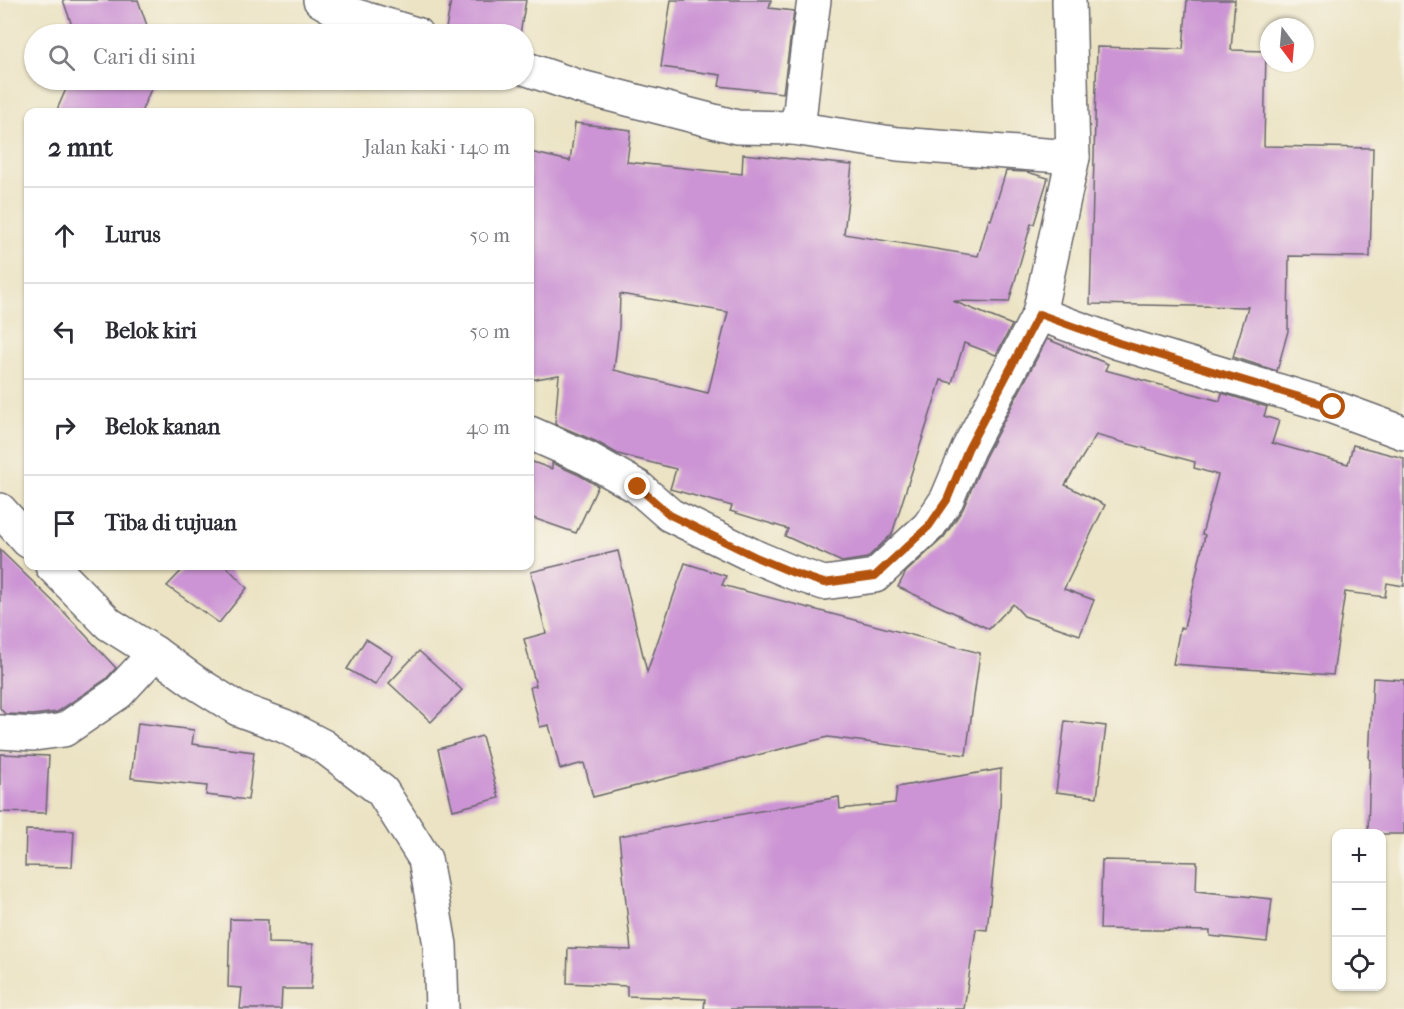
<!DOCTYPE html>
<html lang="id">
<head>
<meta charset="utf-8">
<style>
	body { margin:0; font-family:"IM FELL French Canon",serif; background:#f7f7f7; color:#2b2b33 }
	.controls { position:absolute; right:18px; bottom:18px; display:grid; overflow:hidden; border-radius:12px; box-shadow:0 2px 4px #0004 }
	.controls button { width:54px; height:54px; display:grid; place-items:center; padding:0; border:0; border-bottom:2px solid #e1e1e2; background:#fff; color:#2b2b33; font:30px sans-serif }
	.compass { position:absolute; left:1260px; top:18px; width:54px; height:54px; border-radius:50%; background:#fff; box-shadow:0 2px 4px #0004; rotate:164deg }
	.stop { position:absolute; width:18px; height:18px; margin:-14px; border:4px solid #b45309; border-radius:50%; background:#fff }
	.stop.end { background:#b45309; border-color:#fff; box-shadow:0 2px 6px #0008 }
	.list { margin:0; padding:0; list-style:none }
	h2 { display:flex; justify-content:space-between; align-items:center; height:78px; margin:0; padding:0 24px; font-size:26px }
	h2 small { font-size:20px; font-weight:400; color:#7c7c81 }
	.list li { display:grid; grid-template-columns:39px 1fr auto; gap:18px; align-items:center; box-sizing:border-box; height:96px; padding:0 24px; border-top:2px solid #e1e1e2 }
	.list b { display:block; font-size:22px; white-space:nowrap }
	.list em { font-size:20px; font-style:normal; color:#7c7c81 }
	.icon { flex:none; width:33px; height:33px; fill:none; stroke:currentColor; stroke-width:2; stroke-linecap:round; stroke-linejoin:round }
	.map { position:relative; flex:none; width:1404px; height:1009px; overflow:hidden }
	.search { position:absolute; background:#fff; box-shadow:0 2px 4px #0004; left:24px; top:24px; width:510px; height:66px; display:flex; align-items:center; gap:15px; box-sizing:border-box; padding:0 21px; border-radius:33px; color:#7c7c81; font-size:22px }
	.panel { position:absolute; background:#fff; box-shadow:0 2px 4px #0004; left:24px; top:108px; width:510px; height:462px; border-radius:12px }
	.map>svg:first-child { display:block }
	.building { fill:#cc94d4; fill-rule:evenodd }
	.lines { fill:none; stroke-linecap:round; stroke-linejoin:round }
	.minor-casing { stroke:#68666b; stroke-width:36 }
	.major-casing { stroke:#68666b; stroke-width:36 }
	.minor { stroke:#fff; stroke-width:33 }
	.major { stroke:#fff; stroke-width:33 }
	.route { stroke:#b45309; stroke-width:8 }
</style>
</head>
<body>
<div class="map">
<svg width="1404" height="1009" viewBox="0 0 1404 1009">
	<rect width="100%" height="100%" fill="#f7f3e8"/>
	<filter id="ink" filterUnits="userSpaceOnUse"><feTurbulence type="fractalNoise" baseFrequency=".0167" numOctaves="2"/><feDisplacementMap in="SourceGraphic" scale="12" xChannelSelector="R" yChannelSelector="G"/><feConvolveMatrix kernelMatrix="1 2 1 2 8 2 1 2 1" color-interpolation-filters="sRGB"/></filter>
	<filter id="wash" filterUnits="userSpaceOnUse"><feTurbulence type="fractalNoise" baseFrequency=".008" numOctaves="4" result="noise"/><feDisplacementMap in="SourceGraphic" scale="24" xChannelSelector="R" yChannelSelector="G"/><feGaussianBlur stdDeviation="1.35" result="paint"/><feColorMatrix in="noise" values="0 0 0 0 0 0 0 0 0 0 0 0 0 0 0 0 0 1.4 0 .05"/><feComposite in="paint" operator="in"/></filter>
	<g filter="url(#wash)">
		<rect width="100%" height="100%" fill="#ebe3c3"/>
		<g id="blocks">
			<!-- building -->
			<g class="building">
				<polygon points="63,0 138,0 150,34 75,34"/>
				<polygon points="451,0 526,0 520,34 445,34"/>
				<polygon points="671,0 771,0 769,8 794,11 783,93 719,86 721,75 661,67"/>
				<polygon points="1187,0 1235,0 1231,50 1266,51 1264,146 1373,148 1370,257 1289,256 1288,331 1277,371 1233,357 1248,307 1090,304 1097,47 1183,49"/>
				<polygon points="70,80 155,80 141,112 56,112"/>
				<path d="M575,123L631,130L627,162L742,174L743,154L852,165L844,234L978,256L989,219L991,220L1006,171L1027,172L1048,178L1034,224H1031L1009,302L953,301L1012,325L996,355L964,343L952,383L941,380L892,534L867,558L842,562L785,536L788,529L730,511L732,506L670,489L676,469L618,454L595,441L555,424L559,375L530,380V152L570,161ZM620,294L728,312L708,393L614,370L619,327Z"/>
				<polygon points="1047,339 1108,364 1105,370 1220,401 1222,393 1267,407 1264,416 1279,421 1272,443 1348,464 1353,445 1404,458 1404,586 1387,583 1385,597 1345,592 1333,675 1173,664 1180,628 1184,628 1205,535 1202,534 1218,475 1194,468 1195,462 1096,435 1065,485 1105,505 1064,589 1094,600 1080,635 1024,616 1013,604 989,629 898,587 906,572 944,537 963,509 985,457"/>
				<polygon points="530,461 552,469 552,463 579,475 598,486 576,533 530,517"/>
				<polygon points="0,550 64,612 116,668 106,679 57,712 33,715 5,714 0,708"/>
				<polygon points="618,551 647,672 685,563 726,576 722,585 980,653 966,755 828,737 593,797 584,763 560,769 549,725 540,727 530,687 536,686 524,639 546,633 531,572"/>
				<polygon points="186,566 226,566 247,588 219,623 167,586"/>
				<polygon points="366,639 393,656 375,685 347,669"/>
				<polygon points="419,651 462,690 431,722 389,683"/>
				<polygon points="1373,678 1404,680 1404,834 1368,834 1370,759 1369,759"/>
				<polygon points="1065,721 1106,726 1097,797 1056,792"/>
				<polygon points="138,723 194,730 192,744 254,752 248,800 206,795 207,786 131,778"/>
				<polygon points="482,736 499,798 453,810 438,749"/>
				<polygon points="0,754 49,756 46,813 0,812"/>
				<polygon points="1001,769 1000,807 987,930 976,929 964,1009 704,1009 705,999 627,996 627,986 567,983 568,948 631,950 619,836 839,797 840,809 895,803 897,787"/>
				<polygon points="26,830 74,831 72,867 25,866"/>
				<polygon points="1102,860 1197,862 1196,891 1272,899 1267,942 1210,936 1210,931 1100,929"/>
				<polygon points="230,919 268,920 268,943 313,944 311,989 282,989 281,1009 240,1009 242,988 228,987"/>
			</g>
		</g>
	</g>
	<g filter="url(#ink)">
		<use href="#blocks" fill-opacity="0" stroke="#68666b" stroke-width="1.5"/>
		<g class="lines">
			<defs>
				<g id="minor">
					<polyline points="320,0 337,10 416,34"/>
					<polyline points="524,68 577,86 737,127 793,128 898,144 1073,157"/>
					<polyline points="793,128 800,112 803,83 814,0"/>
					<polyline points="1039,314 1073,157 1069,0"/>
					<polyline points="530,433 587,458 638,487 670,515 758,558 794,573 824,583 875,576 929,526 947,499 968,449 1039,314 1119,343 1333,407 1404,433"/>
					<polyline points="0,732 34,734 64,730 118,693 155,653"/>
				</g>
				<g id="major">
					<polyline points="0,510 28,541"/>
					<polyline points="52,566 109,624 155,653 195,682 238,709 284,726 323,746 382,791 425,859 440,945 442,1009"/>
				</g>
			</defs>
			<!-- minor casing -->
			<use href="#minor" class="minor-casing"/>
			<!-- major casing -->
			<use href="#major" class="major-casing"/>
			<!-- minor -->
			<use href="#minor" class="minor"/>
			<!-- major -->
			<use href="#major" class="major"/>
		</g>
	</g>
	<g class="lines" filter="url(#ink)">
		<!-- route -->
		<polyline class="route" points="638,487 670,515 758,558 794,573 824,583 875,576 929,526 947,500 968,449 1039,314 1119,343 1333,407"/>
	</g>
</svg>
<div class="controls">
<button>+</button>
<button>−</button>
<button><svg class="icon" aria-label="locate" viewBox="0 0 24 24"><circle cx="12" cy="12" r="6"/><path d="M12 2v4M12 18v4M2 12h4M18 12h4"/></svg></button>
</div>
<svg class="compass" viewBox="-18 -18 36 36"><path d="M0-13l5 13h-10z" fill="#e53935"/><path d="M0 13l5-13h-10z" fill="#7c7c81"/></svg>
<div class="stop" style="left:1333px;top:407px"></div>
<div class="stop end" style="left:638px;top:487px"></div>
<div class="search"><svg class="icon" aria-label="search" viewBox="0 0 24 24"><circle cx="10" cy="10" r="6"/><path d="M15 15l6 6"/></svg>Cari di sini</div>
<section class="panel">
<h2>2 mnt<small>Jalan kaki · 140 m</small></h2>
<ul class="list">
<li><svg class="icon" aria-label="ahead" viewBox="0 0 24 24"><path d="M12 20V5M6 11l6-6 6 6"/></svg><div><b>Lurus</b></div><em>50 m</em></li>
<li><svg class="icon" aria-label="left" viewBox="0 0 24 24"><path d="M17 20v-9H6M10 6l-5 5 5 5"/></svg><div><b>Belok kiri</b></div><em>50 m</em></li>
<li><svg class="icon" aria-label="right" viewBox="0 0 24 24"><path d="M7 20v-9h11M14 6l5 5-5 5"/></svg><div><b>Belok kanan</b></div><em>40 m</em></li>
<li><svg class="icon" aria-label="arrive" viewBox="0 0 24 24"><path d="M6 21V4h12l-3 4 3 4H6"/></svg><div><b>Tiba di tujuan</b></div></li>
</ul>
</section>
</div>
</body>
</html>
